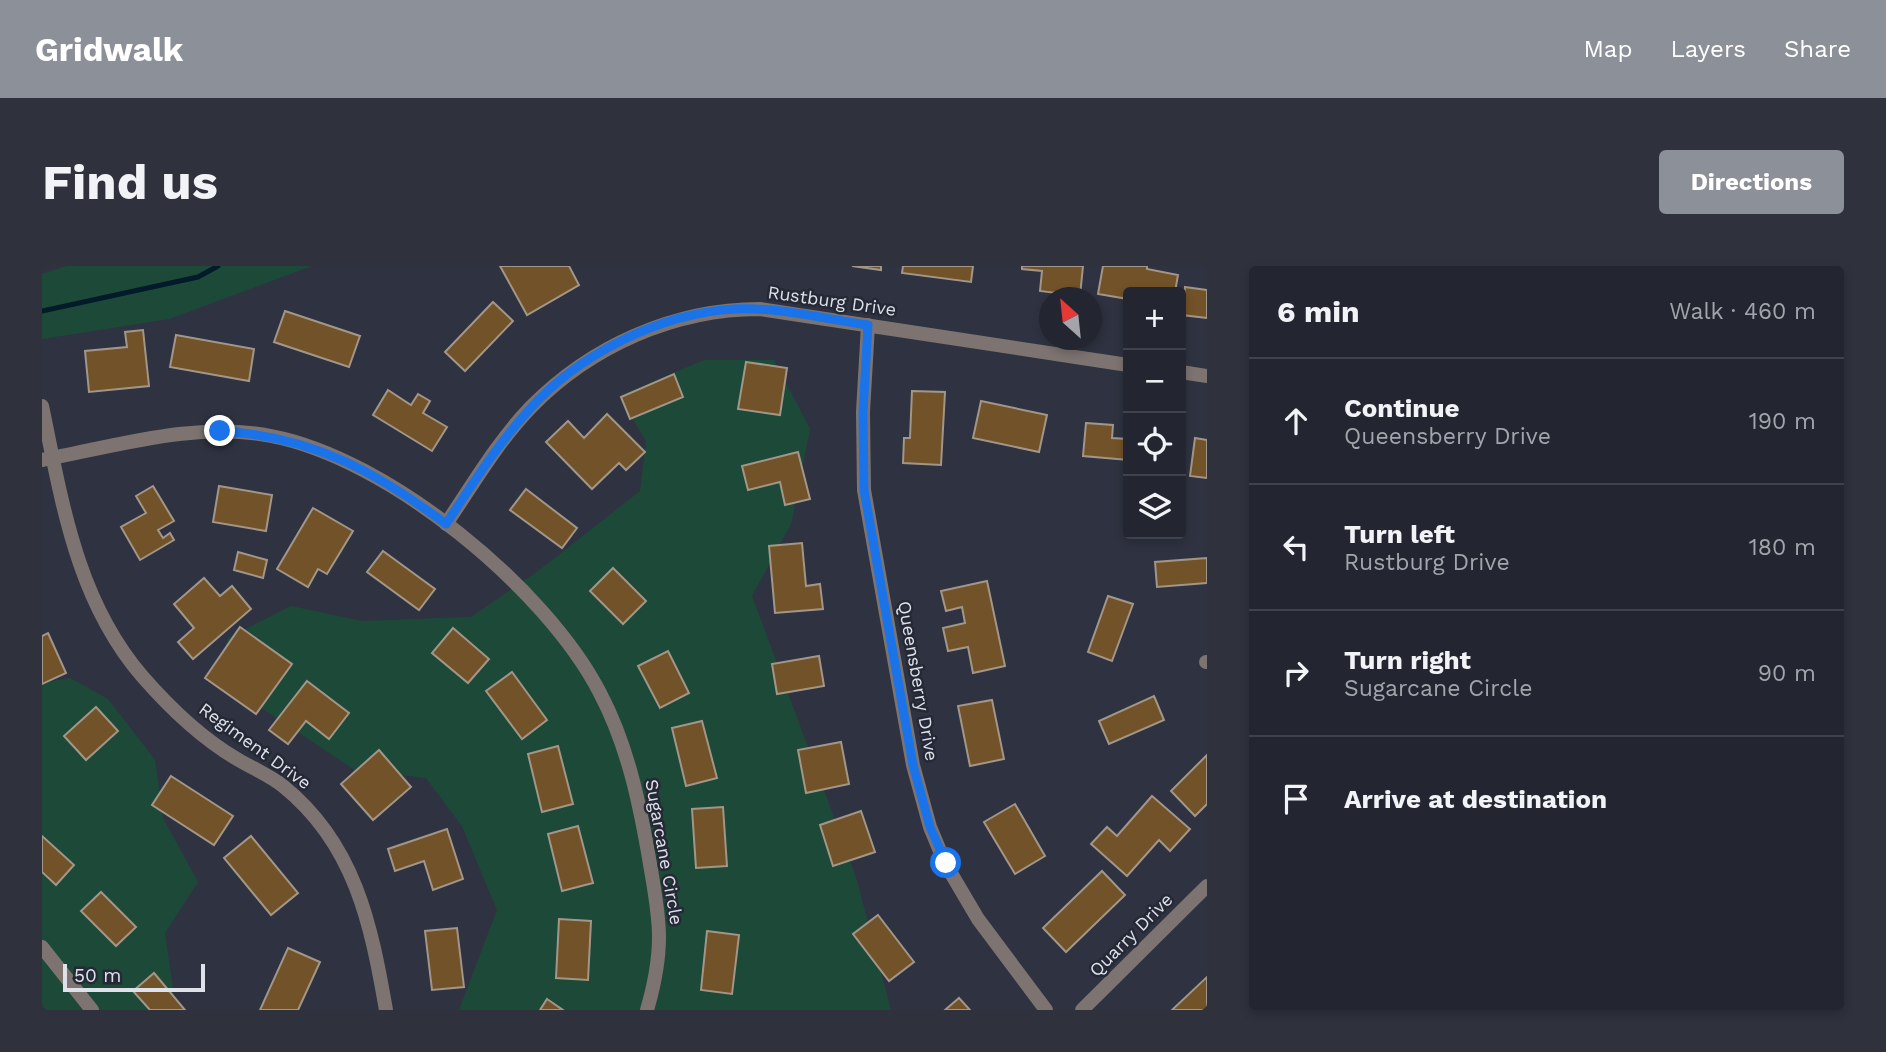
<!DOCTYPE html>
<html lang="en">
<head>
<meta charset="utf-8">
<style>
	body { margin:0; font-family:"Work Sans",sans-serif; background:#2f323d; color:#f1f3f6 }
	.controls { position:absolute; right:21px; top:21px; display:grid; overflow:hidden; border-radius:7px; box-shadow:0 4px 10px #0003 }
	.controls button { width:63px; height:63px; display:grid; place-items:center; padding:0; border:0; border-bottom:2px solid #40434d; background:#232631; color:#f1f3f6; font:35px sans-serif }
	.compass { position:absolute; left:997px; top:21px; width:63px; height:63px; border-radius:50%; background:#232631; box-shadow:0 4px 10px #0003; rotate:333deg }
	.scale { position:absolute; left:21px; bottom:18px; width:142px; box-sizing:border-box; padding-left:7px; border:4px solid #dee1ea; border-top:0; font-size:19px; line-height:24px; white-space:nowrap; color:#dee1ea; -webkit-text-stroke:5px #252936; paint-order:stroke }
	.stop { position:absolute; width:21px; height:21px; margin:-16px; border:5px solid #1a73e8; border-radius:50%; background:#fff }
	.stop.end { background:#1a73e8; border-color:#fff; box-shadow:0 2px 7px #0008 }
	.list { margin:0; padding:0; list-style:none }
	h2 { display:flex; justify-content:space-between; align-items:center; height:91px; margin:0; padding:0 28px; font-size:30px }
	h2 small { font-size:23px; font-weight:400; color:#a3a5ab }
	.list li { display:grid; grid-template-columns:46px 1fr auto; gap:21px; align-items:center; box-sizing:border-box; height:126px; padding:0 28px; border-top:2px solid #40434d }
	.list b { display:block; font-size:26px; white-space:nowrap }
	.list p { margin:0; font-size:23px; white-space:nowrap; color:#a3a5ab }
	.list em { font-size:23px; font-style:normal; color:#a3a5ab }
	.icon { flex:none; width:38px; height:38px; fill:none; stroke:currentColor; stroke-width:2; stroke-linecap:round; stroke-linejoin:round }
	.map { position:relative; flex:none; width:1165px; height:744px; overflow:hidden; border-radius:7px }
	header { display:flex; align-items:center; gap:42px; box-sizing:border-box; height:98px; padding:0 35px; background:#8c9099; color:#fff }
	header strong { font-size:33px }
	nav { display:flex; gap:38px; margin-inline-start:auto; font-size:24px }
	.intro { display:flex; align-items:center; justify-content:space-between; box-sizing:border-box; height:168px; padding:0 42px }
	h1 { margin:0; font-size:49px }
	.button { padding:18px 32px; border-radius:7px; background:#8c9099; color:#fff; font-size:24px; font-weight:700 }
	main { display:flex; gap:42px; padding:0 42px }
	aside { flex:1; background:#232631; border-radius:7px; box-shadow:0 4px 10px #0003 }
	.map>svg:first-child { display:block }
	.green { fill:#1d4a38 }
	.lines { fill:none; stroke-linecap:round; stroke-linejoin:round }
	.stream { stroke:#021a29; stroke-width:5 }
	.building { fill:#725228; stroke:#a29688; stroke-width:2 }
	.minor { stroke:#7d7471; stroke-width:14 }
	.route { stroke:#1a73e8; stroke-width:9 }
	.labels { text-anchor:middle; stroke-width:5; stroke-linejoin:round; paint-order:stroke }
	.street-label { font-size:18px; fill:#dee1ea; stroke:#252936 }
</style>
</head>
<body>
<header>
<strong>Gridwalk</strong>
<nav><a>Map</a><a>Layers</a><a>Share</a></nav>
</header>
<div class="intro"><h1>Find us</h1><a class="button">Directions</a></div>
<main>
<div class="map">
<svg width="1165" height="744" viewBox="0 0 1165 744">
	<rect width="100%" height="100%" fill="#2f3341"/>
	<!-- green -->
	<g class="green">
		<polygon points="25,0 270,0 127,53 0,73 0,8"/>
		<polygon points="662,94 732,94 768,163 749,258 710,330 814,611 849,744 417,744 455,644 420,560 384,512 313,504 176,413 186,372 249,340 320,355 429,351 496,305 598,225 604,175 577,130"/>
		<polygon points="28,412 66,433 113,494 121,552 156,616 123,667 134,744 0,744 0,417"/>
	</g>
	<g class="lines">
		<!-- stream -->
		<polyline class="stream" points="0,45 156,11 176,0"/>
	</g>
	<!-- building -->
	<g class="building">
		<polygon points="458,0 527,0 537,19 485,49"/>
		<polygon points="810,0 839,0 839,4"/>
		<polygon points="861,0 931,0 929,16 860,7"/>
		<polygon points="980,0 1041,0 1038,30 998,25 1000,5 980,3"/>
		<polygon points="1061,0 1105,0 1105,3 1136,9 1133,26 1086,26 1086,33 1056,28"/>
		<polygon points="1143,21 1165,24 1165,52 1140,49"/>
		<polygon points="451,36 471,55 423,105 403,86"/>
		<polygon points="243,45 318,70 307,101 232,76"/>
		<polygon points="101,64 107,120 47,126 43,85 85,81 83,66"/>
		<polygon points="134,69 212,83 207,115 128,101"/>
		<polygon points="704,96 745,102 738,149 696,143"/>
		<polygon points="632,108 641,131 588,153 579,131"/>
		<polygon points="346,124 369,139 376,128 388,135 381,147 405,161 390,185 331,149"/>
		<polygon points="870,125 903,126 899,199 861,197 862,172 868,172"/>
		<polygon points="939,135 1005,149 997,186 931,172"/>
		<polygon points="565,148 603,186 584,204 577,197 550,223 504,176 526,155 542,172"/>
		<polygon points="1044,157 1071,159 1070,172 1086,173 1086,194 1041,190"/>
		<polygon points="1153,172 1165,174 1165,212 1148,210"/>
		<polygon points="756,186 768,233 743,239 738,216 706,224 700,200"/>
		<polygon points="111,220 132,255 116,264 121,272 128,267 132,274 98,294 79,261 104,247 94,230"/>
		<polygon points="177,220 230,229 224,265 171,256"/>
		<polygon points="484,223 535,262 520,282 468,244"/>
		<polygon points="271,242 311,265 285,308 276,303 266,321 235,303"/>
		<polygon points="760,277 764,320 778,318 781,343 733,347 727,280"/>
		<polygon points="341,285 393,323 377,344 325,306"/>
		<polygon points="196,286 225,294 221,312 192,304"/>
		<polygon points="1165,292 1165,317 1115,321 1113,296"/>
		<polygon points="571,302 604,335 581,358 548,325"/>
		<polygon points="162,312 178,330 190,320 209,343 151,393 136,376 152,362 132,338"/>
		<polygon points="945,315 963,400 931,407 926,381 906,385 901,362 923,357 920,341 904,345 899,325"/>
		<polygon points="1066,330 1091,338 1070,395 1046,386"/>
		<polygon points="198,361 250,398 214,448 163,412"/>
		<polygon points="411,362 447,393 426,417 390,387"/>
		<polygon points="6,367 24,407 0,418 0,370"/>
		<polygon points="626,385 647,427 618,442 596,400"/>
		<polygon points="777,390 782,420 735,428 730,398"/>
		<polygon points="470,406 505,454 480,473 444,425"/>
		<polygon points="265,415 307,447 287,473 264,455 246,478 227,464"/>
		<polygon points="1112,430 1122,454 1067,478 1057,455"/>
		<polygon points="950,434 962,493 928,500 916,440"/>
		<polygon points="54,441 76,465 44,494 22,470"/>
		<polygon points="660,455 675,512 644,520 630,462"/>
		<polygon points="799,476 807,518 764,527 756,484"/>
		<polygon points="516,480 531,538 500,546 486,488"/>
		<polygon points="337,484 369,521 331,554 299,518"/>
		<polygon points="1165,489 1165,538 1153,550 1129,525"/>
		<polygon points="129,510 191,550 172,579 110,539"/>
		<polygon points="1110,530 1148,563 1128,585 1117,574 1085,610 1049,578 1065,561 1075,570"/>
		<polygon points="973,538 1003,590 973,608 942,556"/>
		<polygon points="681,541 685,600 654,602 650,543"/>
		<polygon points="819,545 833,586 791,600 778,559"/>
		<polygon points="536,560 551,617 520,625 506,568"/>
		<polygon points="405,563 421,613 391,624 382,595 353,605 346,583"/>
		<polygon points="0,570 32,599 14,619 0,606"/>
		<polygon points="209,570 256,627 229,649 182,592"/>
		<polygon points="1060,605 1083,629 1024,686 1001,662"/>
		<polygon points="59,626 94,661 74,680 39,645"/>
		<polygon points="836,649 872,696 847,715 811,668"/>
		<polygon points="517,653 549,655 546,714 514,712"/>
		<polygon points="415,662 422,721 390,724 383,665"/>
		<polygon points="665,665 697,669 690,728 659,724"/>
		<polygon points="246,682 278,696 256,744 218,744"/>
		<polygon points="112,707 143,744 108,744 91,725"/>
		<polygon points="1165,711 1165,744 1130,744"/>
		<polygon points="917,732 928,744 903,744"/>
		<polygon points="505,733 521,744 498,744"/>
	</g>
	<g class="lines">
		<!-- minor -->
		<g class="minor">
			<polyline points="826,59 821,146 822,224 871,499 888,561 903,597 936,653 1004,744"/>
			<polyline points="1139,106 1165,110"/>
			<path d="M0,140C20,235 34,333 100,410C127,441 159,472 195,493C210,502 227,509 241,520C313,578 329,658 344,744"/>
			<path d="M0,194C74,180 154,155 229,170C346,192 504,322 558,427C586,480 598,539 608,598C612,622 617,647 617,671C617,696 612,720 605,744"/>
			<path d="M404,258C431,218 456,175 489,141C549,80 632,43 718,43L1086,99"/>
			<polyline points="1164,396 1165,396"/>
			<polyline points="0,681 50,744"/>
			<polyline points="1040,744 1165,620"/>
		</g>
	</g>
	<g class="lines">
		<!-- route -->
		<path class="route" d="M178,165C269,170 333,205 404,258C430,219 455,179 486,145C535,89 618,47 693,43C737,41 783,53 826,59L821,146L822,224L871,499L888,561L904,597"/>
	</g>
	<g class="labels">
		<!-- street labels -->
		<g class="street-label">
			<text transform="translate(790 35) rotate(8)" y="6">Rustburg Drive</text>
			<text transform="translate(876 415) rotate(80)" y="6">Queensberry Drive</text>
			<text transform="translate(213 480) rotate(36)" y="6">Regiment Drive</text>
			<text transform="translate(622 586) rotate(80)" y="6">Sugarcane Circle</text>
			<text transform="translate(1089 669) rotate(-45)" y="6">Quarry Drive</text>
		</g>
	</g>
</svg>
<div class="controls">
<button>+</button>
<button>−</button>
<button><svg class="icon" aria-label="locate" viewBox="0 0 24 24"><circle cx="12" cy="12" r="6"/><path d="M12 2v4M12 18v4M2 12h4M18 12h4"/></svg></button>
<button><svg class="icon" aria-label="layers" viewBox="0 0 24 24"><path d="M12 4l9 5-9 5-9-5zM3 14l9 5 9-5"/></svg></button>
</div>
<svg class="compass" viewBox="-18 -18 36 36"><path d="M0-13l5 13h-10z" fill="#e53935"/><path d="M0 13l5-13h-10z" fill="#a3a5ab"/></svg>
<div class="scale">50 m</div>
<div class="stop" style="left:904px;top:597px"></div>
<div class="stop end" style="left:178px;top:165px"></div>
</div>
<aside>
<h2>6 min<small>Walk · 460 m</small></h2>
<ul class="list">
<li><svg class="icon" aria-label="ahead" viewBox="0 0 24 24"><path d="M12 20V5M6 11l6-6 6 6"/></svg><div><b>Continue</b><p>Queensberry Drive</p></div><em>190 m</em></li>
<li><svg class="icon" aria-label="left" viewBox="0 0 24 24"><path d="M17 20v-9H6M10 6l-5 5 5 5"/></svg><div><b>Turn left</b><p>Rustburg Drive</p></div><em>180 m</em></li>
<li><svg class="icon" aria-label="right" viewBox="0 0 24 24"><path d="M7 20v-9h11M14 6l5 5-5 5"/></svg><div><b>Turn right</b><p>Sugarcane Circle</p></div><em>90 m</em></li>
<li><svg class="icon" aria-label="arrive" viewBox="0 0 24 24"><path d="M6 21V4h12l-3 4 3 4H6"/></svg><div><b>Arrive at destination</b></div></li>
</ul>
</aside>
</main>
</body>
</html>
